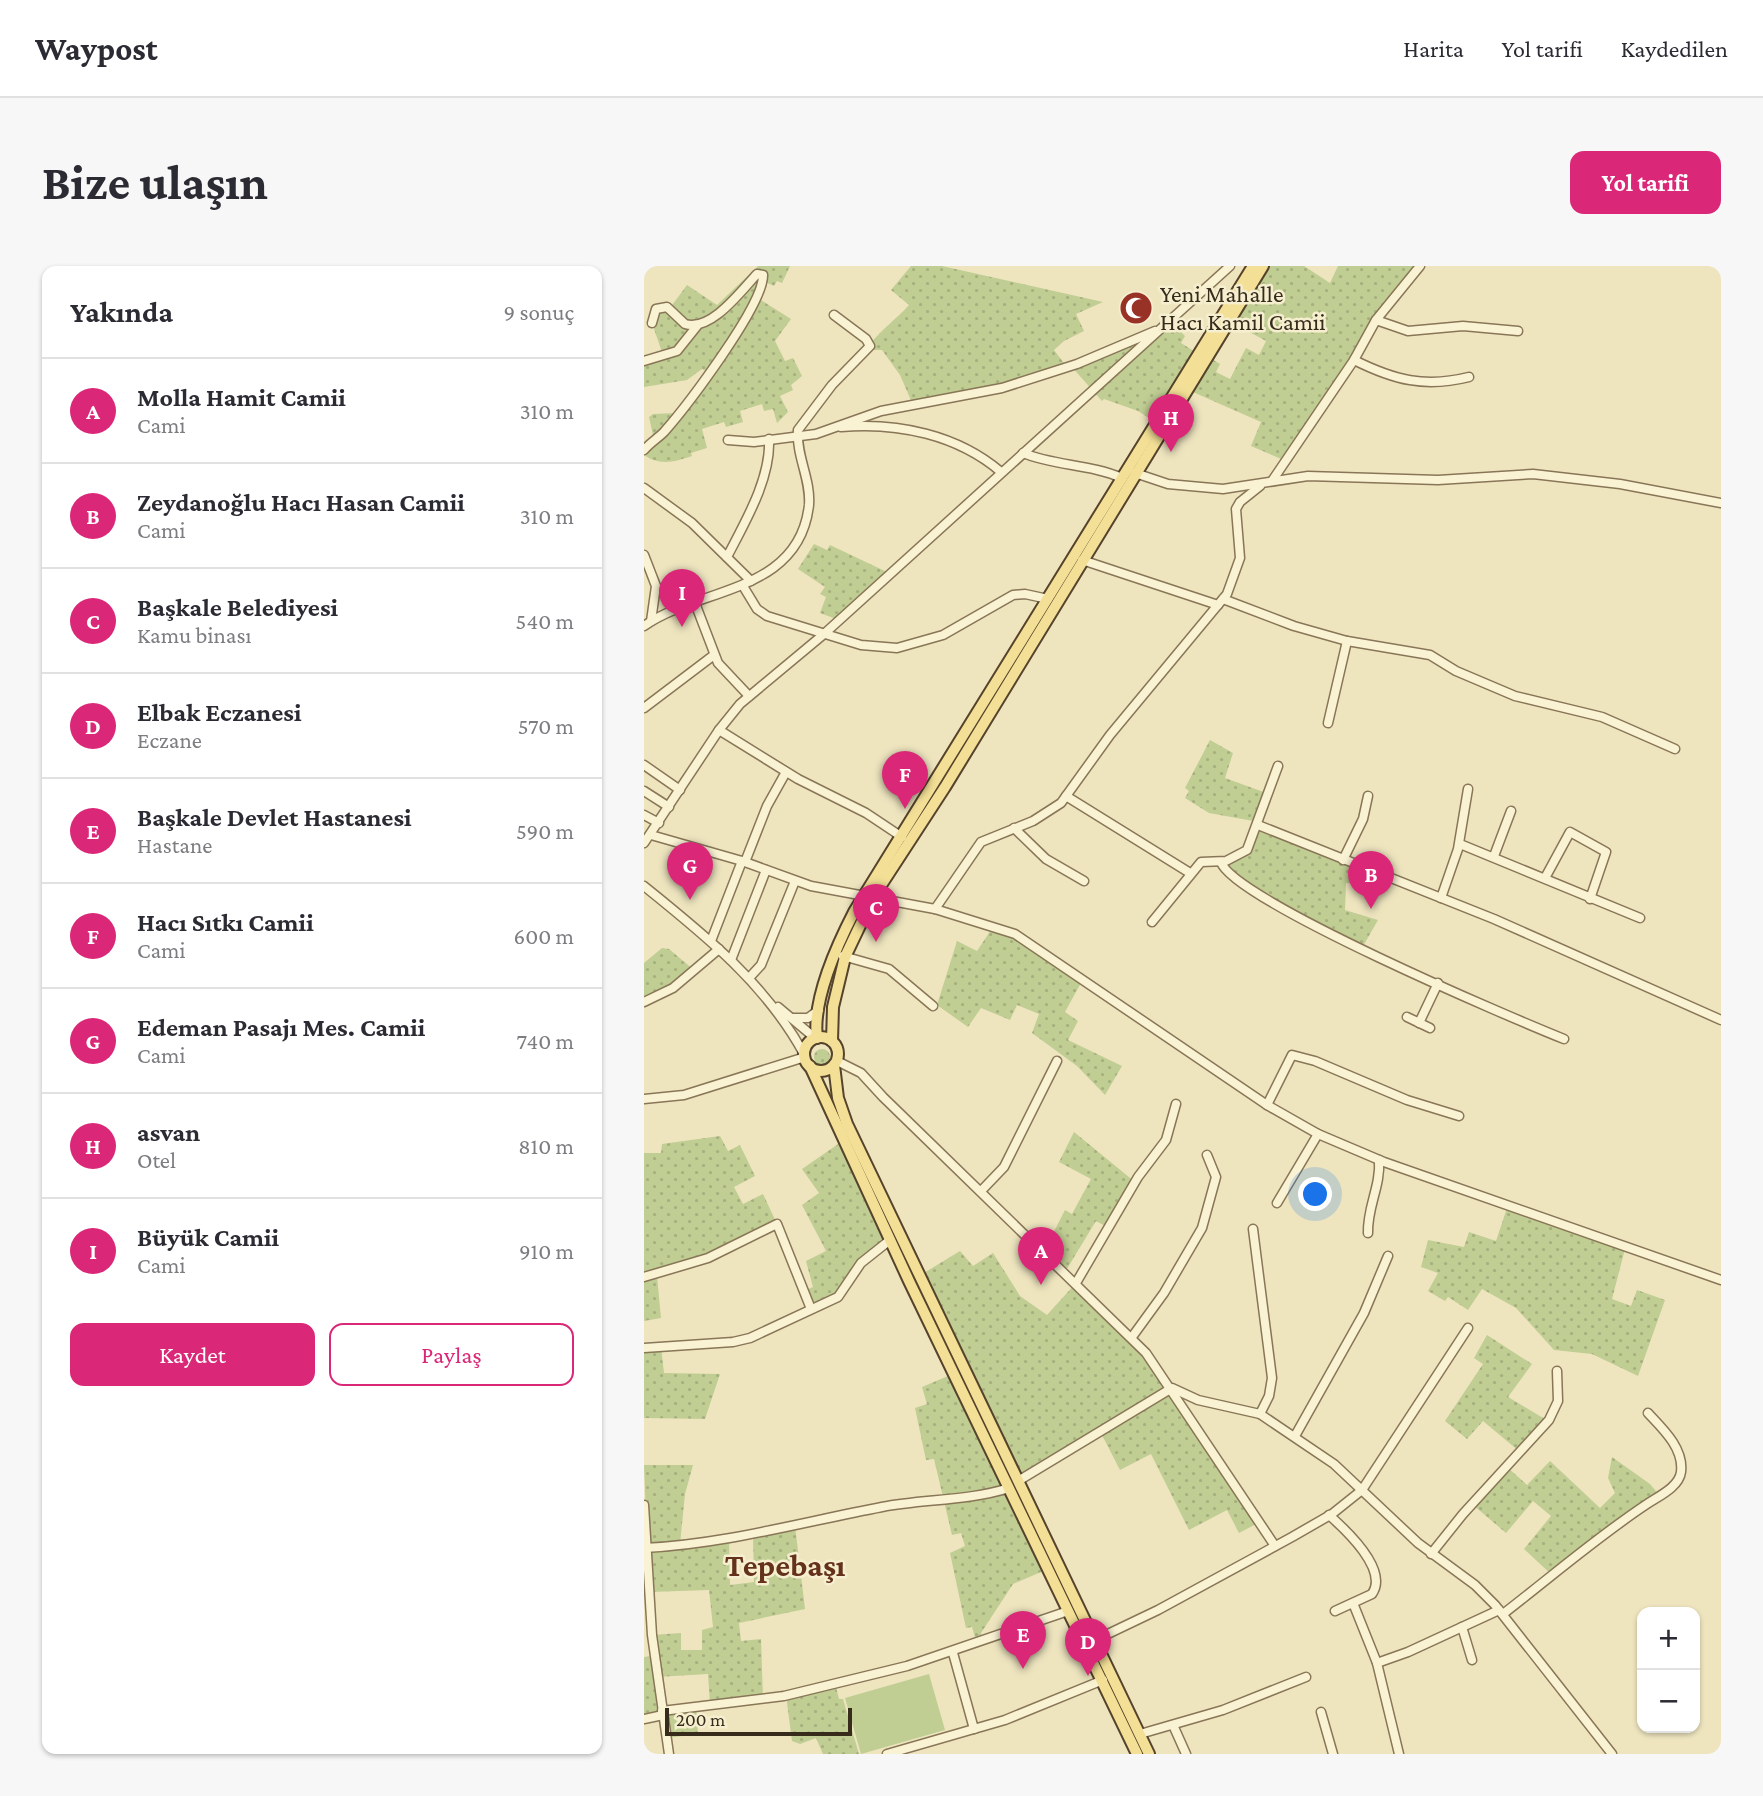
<!DOCTYPE html>
<html lang="tr">
<head>
<meta charset="utf-8">
<style>
	body { margin:0; font-family:"Crimson Pro",serif; background:#f7f7f7; color:#2b2b33 }
	.controls { position:absolute; right:21px; bottom:21px; display:grid; overflow:hidden; border-radius:14px; box-shadow:0 2px 5px #0004 }
	.controls button { width:63px; height:63px; display:grid; place-items:center; padding:0; border:0; border-bottom:2px solid #e1e1e2; background:#fff; color:#2b2b33; font:35px sans-serif }
	.scale { position:absolute; left:21px; bottom:18px; width:187px; box-sizing:border-box; padding-left:7px; border:4px solid #372c1c; border-top:0; font-size:19px; line-height:24px; white-space:nowrap; color:#372c1c; -webkit-text-stroke:5px #f6efcf; paint-order:stroke }
	.you { position:absolute; left:672px; top:929px; width:24px; height:24px; margin:-18px; border:5px solid #fff; border-radius:50%; background:#1a73e8; box-shadow:0 0 0 10px #1a73e833 }
	.badge { display:grid; place-items:center; width:46px; height:46px; border-radius:50%; background:#db2777; color:#fff; font-size:23px; font-weight:700 }
	.pin { position:absolute; translate:-50% -58px; filter:drop-shadow(0 2px 4px #0008) }
	.pin::after { content:''; position:absolute; top:37px; width:24px; height:21px; background:inherit; clip-path:polygon(0 0,100% 0,50% 100%) }
	.list { margin:0; padding:0; list-style:none }
	h2 { display:flex; justify-content:space-between; align-items:center; height:91px; margin:0; padding:0 28px; font-size:30px }
	h2 small { font-size:23px; font-weight:400; color:#7c7c81 }
	.list li { display:grid; grid-template-columns:46px 1fr auto; gap:21px; align-items:center; box-sizing:border-box; height:105px; padding:0 28px; border-top:2px solid #e1e1e2 }
	.list b { display:block; font-size:26px; white-space:nowrap }
	.list p { margin:0; font-size:23px; white-space:nowrap; color:#7c7c81 }
	.list em { font-size:23px; font-style:normal; color:#7c7c81 }
	.actions { display:flex; gap:14px; padding:21px 28px }
	.actions a { flex:1; padding:16px 0; border:2px solid #db2777; border-radius:14px; text-align:center; font-size:24px; color:#db2777 }
	.actions .main { background:#db2777; color:#fff }
	.map { position:relative; flex:none; width:1077px; height:1488px; overflow:hidden; border-radius:14px }
	header { display:flex; align-items:center; gap:42px; box-sizing:border-box; height:98px; padding:0 35px; background:#fff; border-bottom:2px solid #e1e1e2 }
	header strong { font-size:33px }
	nav { display:flex; gap:38px; margin-inline-start:auto; font-size:24px }
	.intro { display:flex; align-items:center; justify-content:space-between; box-sizing:border-box; height:168px; padding:0 42px }
	h1 { margin:0; font-size:49px }
	.button { padding:18px 32px; border-radius:14px; background:#db2777; color:#fff; font-size:24px; font-weight:700 }
	main { display:flex; gap:42px; padding:0 42px }
	aside { flex:1; background:#fff; border-radius:14px; box-shadow:0 2px 5px #0004 }
	.map>svg:first-child { display:block }
	.grass { fill:url(#grass-dots) }
	.garden { fill:#c0cd93 }
	.lines { fill:none; stroke-linecap:round; stroke-linejoin:round }
	.minor-casing { stroke:#887657; stroke-width:11 }
	.major-casing { stroke:#55432c; stroke-width:14 }
	.minor { stroke:#f9f2d3; stroke-width:8 }
	.major { stroke:#f3df96; stroke-width:10 }
	.labels { text-anchor:middle; stroke-width:5; stroke-linejoin:round; paint-order:stroke }
	.poi-label { font-size:24px; fill:#372c1c; stroke:#f6efcf; text-anchor:start }
	.district-label { font-size:32px; font-weight:bold; fill:#64311b; stroke:#f6efcf }
</style>
</head>
<body>
<header>
<strong>Waypost</strong>
<nav><a>Harita</a><a>Yol tarifi</a><a>Kaydedilen</a></nav>
</header>
<div class="intro"><h1>Bize ulaşın</h1><a class="button">Yol tarifi</a></div>
<main>
<aside>
<h2>Yakında<small>9 sonuç</small></h2>
<ul class="list">
<li><span class="badge">A</span><div><b>Molla Hamit Camii</b><p>Cami</p></div><em>310 m</em></li>
<li><span class="badge">B</span><div><b>Zeydanoğlu Hacı Hasan Camii</b><p>Cami</p></div><em>310 m</em></li>
<li><span class="badge">C</span><div><b>Başkale Belediyesi</b><p>Kamu binası</p></div><em>540 m</em></li>
<li><span class="badge">D</span><div><b>Elbak Eczanesi</b><p>Eczane</p></div><em>570 m</em></li>
<li><span class="badge">E</span><div><b>Başkale Devlet Hastanesi</b><p>Hastane</p></div><em>590 m</em></li>
<li><span class="badge">F</span><div><b>Hacı Sıtkı Camii</b><p>Cami</p></div><em>600 m</em></li>
<li><span class="badge">G</span><div><b>Edeman Pasajı Mes. Camii</b><p>Cami</p></div><em>740 m</em></li>
<li><span class="badge">H</span><div><b>asvan</b><p>Otel</p></div><em>810 m</em></li>
<li><span class="badge">I</span><div><b>Büyük Camii</b><p>Cami</p></div><em>910 m</em></li>
</ul>
<div class="actions"><a class="main">Kaydet</a><a>Paylaş</a></div>
</aside>
<div class="map">
<svg width="1077" height="1488" viewBox="0 0 1077 1488">
	<defs>
		<pattern id="grass-dots" width="8" height="8" patternUnits="userSpaceOnUse" patternTransform="scale(1.75)"><rect width="8" height="8" fill="#c0cd93"/><path d="M2 2h.1M6 6h.1" fill="none" stroke="#a6b07e" stroke-width="1.8" stroke-linecap="round"/></pattern>
	</defs>
	<rect width="100%" height="100%" fill="#eee5bf"/>
	<!-- grass -->
	<g class="grass">
		<path d="M114,0H146L138,17L133,15L130,20L119,15L112,31L147,53L131,75L141,95L149,92L158,110L147,119L149,124L136,130L144,146L133,157L129,143L120,145L118,138L96,145L99,156L82,161L80,156L58,163L63,182L47,187L48,190C30,196 16,200 0,189V184L10,174L5,151L9,148L33,147L64,106L58,103L43,114L0,121V95L19,89L8,57L10,48L26,42L43,19L73,39Z"/>
		<path d="M267,0H298L459,36L432,48L440,65L420,75L410,84L423,101L369,119L269,139L256,109L238,84H223C227,72 255,51 265,39L247,24Z"/>
		<polygon points="619,0 660,0 686,17 694,0 772,0 642,195 607,180 617,156 542,123 563,90 576,98 572,106 586,113 602,82 615,89 622,75 585,55"/>
		<polygon points="525,54 541,70 537,77 553,87 511,156 494,145 460,133 458,135 427,100 514,64"/>
		<polygon points="170,278 183,284 186,279 245,307 195,354 176,347 182,331 176,328 181,321 154,303"/>
		<polygon points="566,474 589,487 581,512 625,528 615,556 565,547 541,532 545,525 541,522"/>
		<polygon points="614,559 721,603 715,618 702,617 701,644 734,654 718,682 585,609 582,595 594,591"/>
		<polygon points="349,661 371,668 438,715 421,746 434,755 424,774 478,800 461,829 433,800 388,767 395,748 373,739 366,754 337,742 324,761 293,739 313,675 333,685"/>
		<polygon points="18,682 25,683 50,704 0,736 0,697"/>
		<circle cx="178" cy="791" r="8"/>
		<polygon points="430,866 491,916 465,962 452,955 421,1006 400,985 421,944 428,948 447,913 415,896"/>
		<polygon points="76,870 84,885 96,879 111,910 90,921 99,938 119,928 133,958 101,975 13,1010 17,1052 0,1055 0,887 17,887 18,878"/>
		<polygon points="200,874 246,974 229,986 201,1024 167,1043 160,1025 169,1021 162,995 182,985 158,939 175,927 158,903"/>
		<polygon points="864,939 982,979 968,1033 987,1040 993,1024 1021,1034 994,1110 948,1088 910,1084 872,1042 838,1023 824,1044 804,1031 801,1035 784,1025 794,1007 777,1001 784,974 820,981 825,966 852,975"/>
		<polygon points="316,985 329,1000 349,987 376,1030 403,1049 432,1017 481,1064 616,1256 595,1267 583,1244 545,1264 507,1188 476,1204 457,1167 374,1215 275,1010"/>
		<polygon points="843,1069 888,1098 864,1131 904,1155 876,1186 839,1155 823,1173 801,1155 839,1098 830,1092"/>
		<polygon points="17,1081 20,1107 76,1108 61,1153 0,1152 0,1082"/>
		<polygon points="311,1107 404,1303 369,1318 337,1367 340,1376 333,1378 328,1361 322,1362 306,1287 321,1280 317,1267 308,1269 290,1193 282,1194 271,1142 283,1138 278,1121"/>
		<polygon points="968,1191 1006,1218 1016,1230 908,1309 880,1283 907,1250 889,1235 862,1267 828,1238 863,1201 883,1219 906,1195 956,1242 971,1227 964,1212"/>
		<polygon points="0,1199 49,1199 41,1228 36,1278 85,1272 86,1319 110,1316 109,1269 151,1260 161,1343 95,1357 97,1375 117,1373 119,1433 66,1438 64,1408 13,1411 18,1445 52,1440 54,1468 22,1472 19,1450 0,1453 0,1391 10,1390 8,1369 37,1367 37,1384 58,1384 58,1364 69,1361 65,1324 5,1326"/>
		<polygon points="191,1417 195,1433 199,1433 215,1488 179,1488 172,1472 156,1478 148,1475 142,1429"/>
	</g>
	<!-- garden -->
	<polygon class="garden" points="285,1408 301,1464 217,1488 201,1432"/>
	<g class="lines">
		<defs>
			<g id="minor">
				<polyline points="732,54 764,65 819,60 874,65"/>
				<path d="M710,94C750,114 781,122 825,111"/>
				<polyline points="0,95 33,85 53,60"/>
				<path d="M197,161C254,156 314,169 357,206"/>
				<polyline points="84,174 110,176 172,168 237,145 358,122 433,98 511,65"/>
				<path d="M0,184C6,177 14,172 20,166C42,141 120,39 119,9L113,8C97,25 67,66 41,58L23,41L12,43L8,57"/>
				<path d="M379,187C411,200 446,198 478,212"/>
				<polyline points="491,207 524,218 579,223 664,210 794,214 889,208 976,218 1077,237"/>
				<polyline points="628,215 710,94 732,54 776,0"/>
				<polyline points="0,222 48,257 107,315"/>
				<polyline points="0,289 12,320 7,355"/>
				<path d="M83,291C101,256 127,213 125,173"/>
				<polyline points="438,294 574,339"/>
				<polyline points="99,320 113,343 123,350 217,379 253,382 299,369 369,329 381,328 404,333"/>
				<polyline points="579,333 650,360 703,375 786,389 812,405 871,430 958,451 1031,483"/>
				<polyline points="51,337 74,397 105,430"/>
				<path d="M0,360C55,321 155,328 165,239C167,213 152,190 154,164L188,119L226,80L222,73L190,49"/>
				<polyline points="0,442 70,389"/>
				<polyline points="684,457 703,375"/>
				<polyline points="75,464 154,513 222,547 258,571"/>
				<polyline points="0,499 36,524"/>
				<polyline points="0,525 25,541"/>
				<polyline points="422,530 546,607"/>
				<polyline points="0,549 15,557"/>
				<polyline points="614,559 850,653 1077,754"/>
				<polyline points="370,562 402,593 440,615"/>
				<polyline points="7,569 98,595 167,620 291,643 371,668 623,839 674,868 740,896 1077,1014"/>
				<polyline points="0,577 75,464 96,438 180,368 586,0"/>
				<polyline points="816,578 996,652"/>
				<polyline points="850,590 867,545"/>
				<polyline points="699,594 719,553 724,530"/>
				<polyline points="101,596 123,540 142,506"/>
				<path d="M577,596C589,634 870,753 920,773"/>
				<polyline points="901,612 926,566 962,586 946,633"/>
				<path d="M0,620C61,669 122,718 160,788"/>
				<polyline points="797,632 814,583 824,523"/>
				<polyline points="291,643 337,576 389,555 417,537 466,469 583,328 596,292 592,243 596,236 616,220"/>
				<polyline points="508,656 557,596 582,595 603,584 634,500"/>
				<polyline points="67,675 98,595"/>
				<polyline points="199,690 245,703 289,740"/>
				<polyline points="87,694 122,604"/>
				<polyline points="105,712 117,699 151,615"/>
				<polyline points="0,736 29,722 75,683"/>
				<polyline points="134,741 171,772"/>
				<polyline points="763,751 786,762"/>
				<polyline points="149,752 164,752 175,744"/>
				<polyline points="775,757 794,717"/>
				<polyline points="193,795 217,807 239,831 502,1087 631,1280"/>
				<polyline points="0,833 40,829 161,791"/>
				<polyline points="623,839 648,789 671,795 763,834 815,850"/>
				<polyline points="337,925 360,901 413,795"/>
				<polyline points="633,937 674,868"/>
				<polyline points="609,963 628,1112 625,1130 616,1148"/>
				<path d="M724,967C723,941 737,920 735,894"/>
				<polyline points="0,1011 64,992 133,958 167,1043"/>
				<polyline points="432,1017 494,911 522,874 532,838"/>
				<polyline points="488,1071 520,1027 558,962 572,911 563,889"/>
				<polyline points="0,1082 89,1076 106,1072 194,1031 217,997 246,974"/>
				<polyline points="651,1170 720,1047 744,990"/>
				<polyline points="374,1215 528,1122 554,1134 616,1148 690,1198 774,1277 831,1319 851,1339 968,1488"/>
				<polyline points="0,1239 8,1369 25,1488"/>
				<path d="M685,1249C702,1264 745,1304 728,1328L691,1345"/>
				<path d="M0,1282C81,1278 159,1256 238,1241C280,1233 324,1235 365,1222"/>
				<polyline points="787,1288 819,1248 905,1154 914,1135 913,1105"/>
				<polyline points="709,1337 733,1397 755,1488"/>
				<path d="M859,1348C907,1311 953,1271 1003,1238C1015,1230 1035,1221 1037,1206C1040,1182 1018,1162 1004,1147"/>
				<polyline points="818,1361 828,1394"/>
				<polyline points="447,1376 514,1344 648,1271 688,1248 718,1224 824,1062"/>
				<polyline points="309,1387 330,1463"/>
				<polyline points="733,1397 764,1386 855,1344"/>
				<polyline points="18,1445 140,1430 263,1400 424,1345"/>
				<polyline points="677,1446 689,1488"/>
				<polyline points="0,1453 19,1449"/>
				<polyline points="529,1459 542,1488"/>
				<polyline points="496,1468 579,1444 662,1411"/>
				<polyline points="243,1488 361,1454 459,1414"/>
			</g>
			<g id="major">
				<circle cx="177" cy="788" r="17"/>
				<path d="M173,772C168,735 193,679 210,646L609,0"/>
				<polyline points="188,775 189,741 201,691 230,630 301,521 619,0"/>
				<polyline points="190,799 194,832 203,858 505,1488"/>
				<polyline points="166,800 265,1015 493,1488"/>
			</g>
		</defs>
		<!-- minor casing -->
		<use href="#minor" class="minor-casing"/>
		<!-- major casing -->
		<use href="#major" class="major-casing"/>
		<!-- minor -->
		<use href="#minor" class="minor"/>
		<!-- major -->
		<use href="#major" class="major"/>
	</g>
	<!-- icons -->
	<defs>
		<symbol id="mosque-disc" viewBox="-11 -11 22 22"><circle r="9.5" fill="#983126" stroke="#f6efcf"/><path d="M3.5-4.9A6 6 0 1 0 3.5 4.9A5 5 0 1 1 3.5-4.9Z" fill="#fff"/></symbol>
	</defs>
	<g fill-rule="evenodd">
		<use href="#mosque-disc" x="473" y="23" width="38" height="38"/>
	</g>
	<g class="labels">
		<!-- poi labels -->
		<g class="poi-label">
			<text x="516" y="36">Yeni Mahalle<tspan x="516" dy="28">Hacı Kamil Camii</tspan></text>
		</g>
		<!-- district labels -->
		<g class="district-label">
			<text x="141" y="1310">Tepebaşı</text>
		</g>
	</g>
</svg>
<div class="controls">
<button>+</button>
<button>−</button>
</div>
<div class="scale">200 m</div>
<div class="you"></div>
<div class="pin badge" style="left:397px;top:1019px">A</div>
<div class="pin badge" style="left:727px;top:643px">B</div>
<div class="pin badge" style="left:232px;top:676px">C</div>
<div class="pin badge" style="left:444px;top:1410px">D</div>
<div class="pin badge" style="left:379px;top:1403px">E</div>
<div class="pin badge" style="left:261px;top:543px">F</div>
<div class="pin badge" style="left:46px;top:634px">G</div>
<div class="pin badge" style="left:527px;top:186px">H</div>
<div class="pin badge" style="left:38px;top:361px">I</div>
</div>
</main>
</body>
</html>
